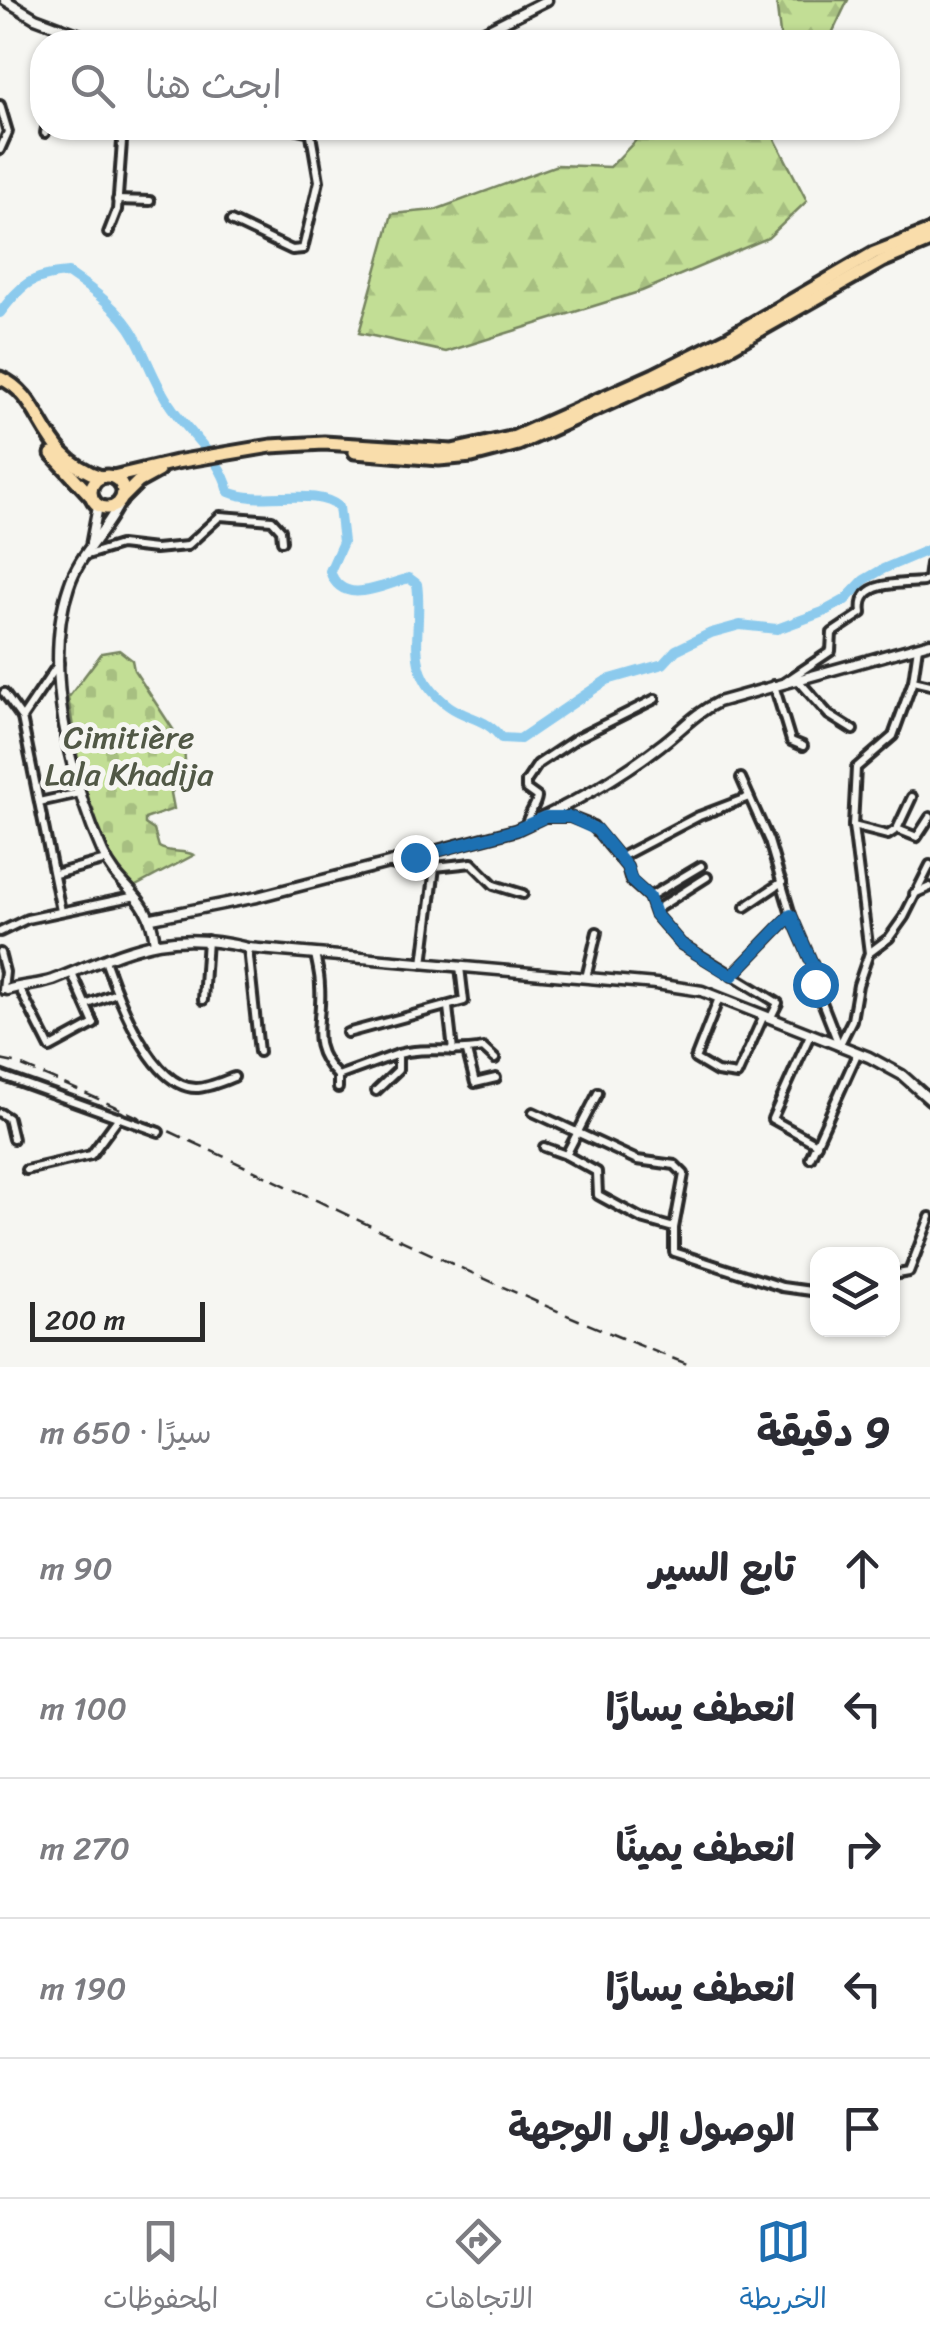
<!DOCTYPE html>
<html lang="ar">
<head>
<meta charset="utf-8">
<style>
	body { margin:0; font-family:Sriracha,"Playpen Sans Arabic",sans-serif; background:#f2f2f3; color:#2b2b33; direction:rtl }
	.controls { position:absolute; right:30px; bottom:30px; display:grid; overflow:hidden; border-radius:20px; box-shadow:0 2px 8px #0004 }
	.controls button { width:90px; height:90px; display:grid; place-items:center; padding:0; border:0; border-bottom:2px solid #e1e1e2; background:#fff; color:#2b2b33; font:50px sans-serif }
	.scale { position:absolute; left:30px; bottom:25px; width:175px; box-sizing:border-box; padding-left:10px; border:5px solid #2b2b2b; border-top:0; font-size:28px; line-height:35px; white-space:nowrap; color:#2b2b2b; -webkit-text-stroke:8px #f6f6f2; paint-order:stroke }
	.stop { position:absolute; width:30px; height:30px; margin:-22px; border:8px solid #1f6fb2; border-radius:50%; background:#fff }
	.stop.end { background:#1f6fb2; border-color:#fff; box-shadow:0 2px 10px #0008 }
	.list { margin:0; padding:0; list-style:none }
	h2 { display:flex; justify-content:space-between; align-items:center; height:130px; margin:0; padding:0 40px; font-size:42px }
	h2 small { font-size:32px; font-weight:400; color:#7c7c81 }
	.list li { display:grid; grid-template-columns:65px 1fr auto; gap:30px; align-items:center; box-sizing:border-box; height:140px; padding:0 40px; border-top:2px solid #e1e1e2 }
	.list b { display:block; font-size:38px; white-space:nowrap }
	.list em { font-size:32px; font-style:normal; color:#7c7c81 }
	.icon { flex:none; width:55px; height:55px; fill:none; stroke:currentColor; stroke-width:2; stroke-linecap:round; stroke-linejoin:round }
	.map { position:relative; flex:none; width:930px; height:1367px; overflow:hidden; direction:ltr }
	.search { position:absolute; background:#fff; box-shadow:0 2px 8px #0004; left:30px; right:30px; top:30px; height:110px; display:flex; align-items:center; gap:25px; box-sizing:border-box; padding:0 35px; border-radius:40px; color:#7c7c81; font-size:38px }
	.sheet { height:830px; background:#fff }
	nav { display:flex; justify-content:space-around; align-items:center; box-sizing:border-box; height:140px; border-top:2px solid #e1e1e2; background:#fff; font-size:28px; color:#7c7c81 }
	nav a { display:grid; justify-items:center; gap:5px }
	nav .on { color:#1f6fb2 }
	.map>svg:first-child { display:block }
	.forest { fill:url(#forest-firs); stroke:#768460; stroke-width:2.5 }
	.cemetery { fill:url(#cemetery-stones); stroke:#768460; stroke-width:2.5 }
	.lines { fill:none; stroke-linecap:round; stroke-linejoin:round }
	.river { stroke:#8ccaed; stroke-width:10 }
	.street-casing { stroke:#2b2b2b; stroke-width:14 }
	.secondary-casing { stroke:#2b2b2b; stroke-width:15 }
	.highway-casing { stroke:#2b2b2b; stroke-width:19 }
	.street { stroke:#f6f6f2; stroke-width:6 }
	.secondary { stroke:#f6f6f2; stroke-width:8 }
	.highway { stroke:#f9ddab; stroke-width:11 }
	.rail { stroke:#2b2b2b; stroke-width:2.5; stroke-dasharray:15 8; stroke-linecap:butt }
	.route { stroke:#1f6fb2; stroke-width:12 }
	.labels { text-anchor:middle; stroke-width:10; stroke-linejoin:round; paint-order:stroke }
	.park-label { font-size:32px; fill:#515846; stroke:#f6f6f2 }
</style>
</head>
<body>
<div class="map">
<svg width="930" height="1367" viewBox="0 0 930 1367">
	<defs>
		<pattern id="forest-firs" width="22" height="20" patternUnits="userSpaceOnUse" patternTransform="scale(2.5)"><rect width="22" height="20" fill="#c2de95"/><path d="M5 1l3.5 6h-7zM16 11l3.5 6h-7z" fill="#a7bf81"/></pattern>
		<pattern id="cemetery-stones" width="16" height="16" patternUnits="userSpaceOnUse" patternTransform="scale(2.5)"><rect width="16" height="16" fill="#c2de95"/><path d="M2 7V4a2 2 0 0 1 4 0v3zM10 15v-3a2 2 0 0 1 4 0v3z" fill="#a7bf81"/></pattern>
	</defs>
	<rect width="100%" height="100%" fill="#f6f6f2"/>
	<filter id="ink" filterUnits="userSpaceOnUse"><feTurbulence type="fractalNoise" baseFrequency=".01" numOctaves="2"/><feDisplacementMap in="SourceGraphic" scale="20" xChannelSelector="R" yChannelSelector="G"/><feConvolveMatrix kernelMatrix="1 2 1 2 8 2 1 2 1" color-interpolation-filters="sRGB"/></filter>
	<g filter="url(#ink)">
		<!-- forest -->
		<g class="forest">
			<polygon points="776,0 848,0 828,42 781,42"/>
			<polygon points="648,128 780,128 774,137 807,201 768,238 642,291 446,352 359,333 392,214 435,210 557,165 610,167"/>
		</g>
		<!-- cemetery -->
		<path class="cemetery" d="M119,650L132,660L134,670L184,746L186,775L171,793L174,809L145,819V824L154,830L159,847C170,854 182,849 194,855L132,888C81,834 81,766 68,698L102,653Z"/>
		<g class="lines">
			<!-- river -->
			<path class="river" d="M0,313C22,284 30,276 68,273C93,290 121,310 136,338C148,361 156,386 172,408C191,436 221,458 229,492C262,506 316,486 339,507L343,542L330,571C342,608 383,585 409,578L417,584C424,632 400,671 449,706C467,719 487,718 501,738L520,739L607,680L663,664L676,650L711,633L740,625L777,629L823,612L845,600L864,580L883,569L930,549"/>
			<defs>
				<g id="street">
					<polyline points="56,42 60,28"/>
					<polyline points="0,105 8,132 0,150"/>
					<polyline points="45,133 46,128"/>
					<polyline points="117,200 150,201"/>
					<polyline points="231,221 292,250 303,249 319,181 310,129"/>
					<polyline points="108,233 117,210 123,128"/>
					<polyline points="84,556 120,545 155,549 187,546 220,516 272,520 281,530 282,541"/>
					<polyline points="918,647 913,681 930,685"/>
					<polyline points="59,663 22,718 61,911"/>
					<polyline points="798,680 829,715 853,730"/>
					<path d="M785,682L831,651L832,633L862,613C857,580 899,584 923,582L928,579L930,564"/>
					<polyline points="774,685 791,741 803,746"/>
					<polyline points="4,693 22,718"/>
					<polyline points="741,778 769,841 791,915 815,970 818,977 815,984 839,1045"/>
					<polyline points="39,802 80,793"/>
					<polyline points="546,817 570,817 593,826 627,867 631,881 649,897 655,914 681,944 778,1003 771,1017"/>
					<path d="M526,825C527,815 536,807 537,797L526,789V782L538,764L577,738L655,699"/>
					<polyline points="853,826 888,835 897,829 917,837 930,817"/>
					<polyline points="897,829 912,797"/>
					<polyline points="619,858 699,816 749,797"/>
					<polyline points="391,864 402,866 426,862 435,867 423,964"/>
					<polyline points="435,867 472,863 494,885 523,894"/>
					<polyline points="55,874 106,860"/>
					<polyline points="914,894 930,887"/>
					<polyline points="649,897 701,866"/>
					<polyline points="745,907 782,882"/>
					<polyline points="655,910 707,877"/>
					<polyline points="0,932 27,919 136,896"/>
					<polyline points="248,948 259,1052"/>
					<polyline points="0,953 5,972 3,990"/>
					<polyline points="869,953 853,826 856,768 893,736 913,681"/>
					<path d="M315,954C317,965 320,975 320,986C323,1024 306,1044 338,1076"/>
					<path d="M106,963C118,997 152,1088 196,1088C208,1088 223,1081 234,1077"/>
					<polyline points="732,976 791,915"/>
					<polyline points="586,978 597,932"/>
					<polyline points="21,991 50,1048 94,1024 73,976"/>
					<polyline points="719,998 695,1059 717,1072 737,1075 764,1015"/>
					<polyline points="203,1000 207,940"/>
					<polyline points="86,1005 116,993"/>
					<polyline points="448,1007 453,1051"/>
					<polyline points="347,1033 464,1001 460,967"/>
					<polyline points="810,1035 772,1119 817,1144"/>
					<polyline points="839,1046 852,1020 858,985 869,953 889,938 904,917 930,865"/>
					<polyline points="467,1052 475,1083 496,1078"/>
					<polyline points="0,1075 159,1132"/>
					<polyline points="338,1088 338,1076 398,1054"/>
					<path d="M376,1091L398,1070V1054C426,1046 455,1054 483,1048L495,1059"/>
					<polyline points="533,1112 637,1160 675,1165 684,1174 674,1228 674,1252 782,1287 818,1292"/>
					<polyline points="0,1113 8,1118 13,1139"/>
					<polyline points="544,1147 566,1155 597,1172 598,1195 642,1219 674,1228"/>
					<polyline points="566,1155 598,1093"/>
					<polyline points="810,1158 857,1054"/>
					<polyline points="26,1170 91,1155 119,1117"/>
					<polyline points="892,1275 909,1272 930,1217"/>
				</g>
				<g id="secondary">
					<polyline points="5,0 35,18 99,42"/>
					<polyline points="463,42 547,0"/>
					<polyline points="295,128 304,130 311,128"/>
					<path d="M120,502C106,532 79,554 69,586C42,665 70,780 103,853C121,893 149,892 155,943"/>
					<polyline points="91,543 98,506"/>
					<path d="M152,918L257,897L516,830C566,807 618,779 661,745C681,730 695,713 718,702L930,643"/>
					<path d="M7,990C22,985 38,985 53,980C127,951 166,927 248,948L656,984L702,991L869,1057L902,1075L930,1100"/>
				</g>
				<g id="highway">
					<path d="M0,378C46,397 37,456 101,477"/>
					<polyline points="355,452 439,459 472,456 518,444 718,354 882,261 930,241"/>
					<polyline points="52,454 90,495"/>
					<circle cx="107" cy="492" r="16"/>
					<polyline points="113,477 176,462 271,446 324,443 452,451 515,437 654,375 726,339 874,253 930,231"/>
					<polyline points="123,497 138,482 158,471"/>
				</g>
			</defs>
			<!-- street casing -->
			<use href="#street" class="street-casing"/>
			<!-- secondary casing -->
			<use href="#secondary" class="secondary-casing"/>
			<!-- highway casing -->
			<use href="#highway" class="highway-casing"/>
			<!-- street -->
			<use href="#street" class="street"/>
			<!-- secondary -->
			<use href="#secondary" class="secondary"/>
			<!-- highway -->
			<use href="#highway" class="highway"/>
			<!-- rail -->
			<path class="rail" d="M0,1060L15,1063C244,1159 463,1279 695,1367"/>
		</g>
	</g>
	<g class="lines" filter="url(#ink)">
		<!-- route -->
		<polyline class="route" points="415,857 516,830 545,817 570,817 597,830 627,867 632,881 649,897 655,914 681,944 732,976 791,915 818,977 815,984"/>
	</g>
	<g class="labels">
		<!-- park labels -->
		<g class="park-label">
			<text x="129" y="748">Cimitière<tspan x="129" dy="37">Lala Khadija</tspan></text>
		</g>
	</g>
</svg>
<div class="controls">
<button><svg class="icon" aria-label="layers" viewBox="0 0 24 24"><path d="M12 4l9 5-9 5-9-5zM3 14l9 5 9-5"/></svg></button>
</div>
<div class="scale">200 m</div>
<div class="stop" style="left:815px;top:984px"></div>
<div class="stop end" style="left:415px;top:857px"></div>
<div class="search"><svg class="icon" aria-label="search" viewBox="0 0 24 24"><circle cx="10" cy="10" r="6"/><path d="M15 15l6 6"/></svg>ابحث هنا</div>
</div>
<section class="sheet">
<h2>9 دقيقة<small>سيرًا · 650 m</small></h2>
<ul class="list">
<li><svg class="icon" aria-label="ahead" viewBox="0 0 24 24"><path d="M12 20V5M6 11l6-6 6 6"/></svg><div><b>تابع السير</b></div><em>90 m</em></li>
<li><svg class="icon" aria-label="left" viewBox="0 0 24 24"><path d="M17 20v-9H6M10 6l-5 5 5 5"/></svg><div><b>انعطف يسارًا</b></div><em>100 m</em></li>
<li><svg class="icon" aria-label="right" viewBox="0 0 24 24"><path d="M7 20v-9h11M14 6l5 5-5 5"/></svg><div><b>انعطف يمينًا</b></div><em>270 m</em></li>
<li><svg class="icon" aria-label="left" viewBox="0 0 24 24"><path d="M17 20v-9H6M10 6l-5 5 5 5"/></svg><div><b>انعطف يسارًا</b></div><em>190 m</em></li>
<li><svg class="icon" aria-label="arrive" viewBox="0 0 24 24"><path d="M6 21V4h12l-3 4 3 4H6"/></svg><div><b>الوصول إلى الوجهة</b></div></li>
</ul>
</section>
<nav>
<a class="on"><svg class="icon" aria-label="map" viewBox="0 0 24 24"><path d="M3 6l6-2 6 2 6-2v14l-6 2-6-2-6 2zM9 4v14M15 6v14"/></svg>الخريطة</a>
<a><svg class="icon" aria-label="directions" viewBox="0 0 24 24"><path d="M12 3l9 9-9 9-9-9zM9 14v-3h6M13 9l2 2-2 2"/></svg>الاتجاهات</a>
<a><svg class="icon" aria-label="saved" viewBox="0 0 24 24"><path d="M7 4h10v16l-5-4-5 4z"/></svg>المحفوظات</a>
</nav>
</body>
</html>
